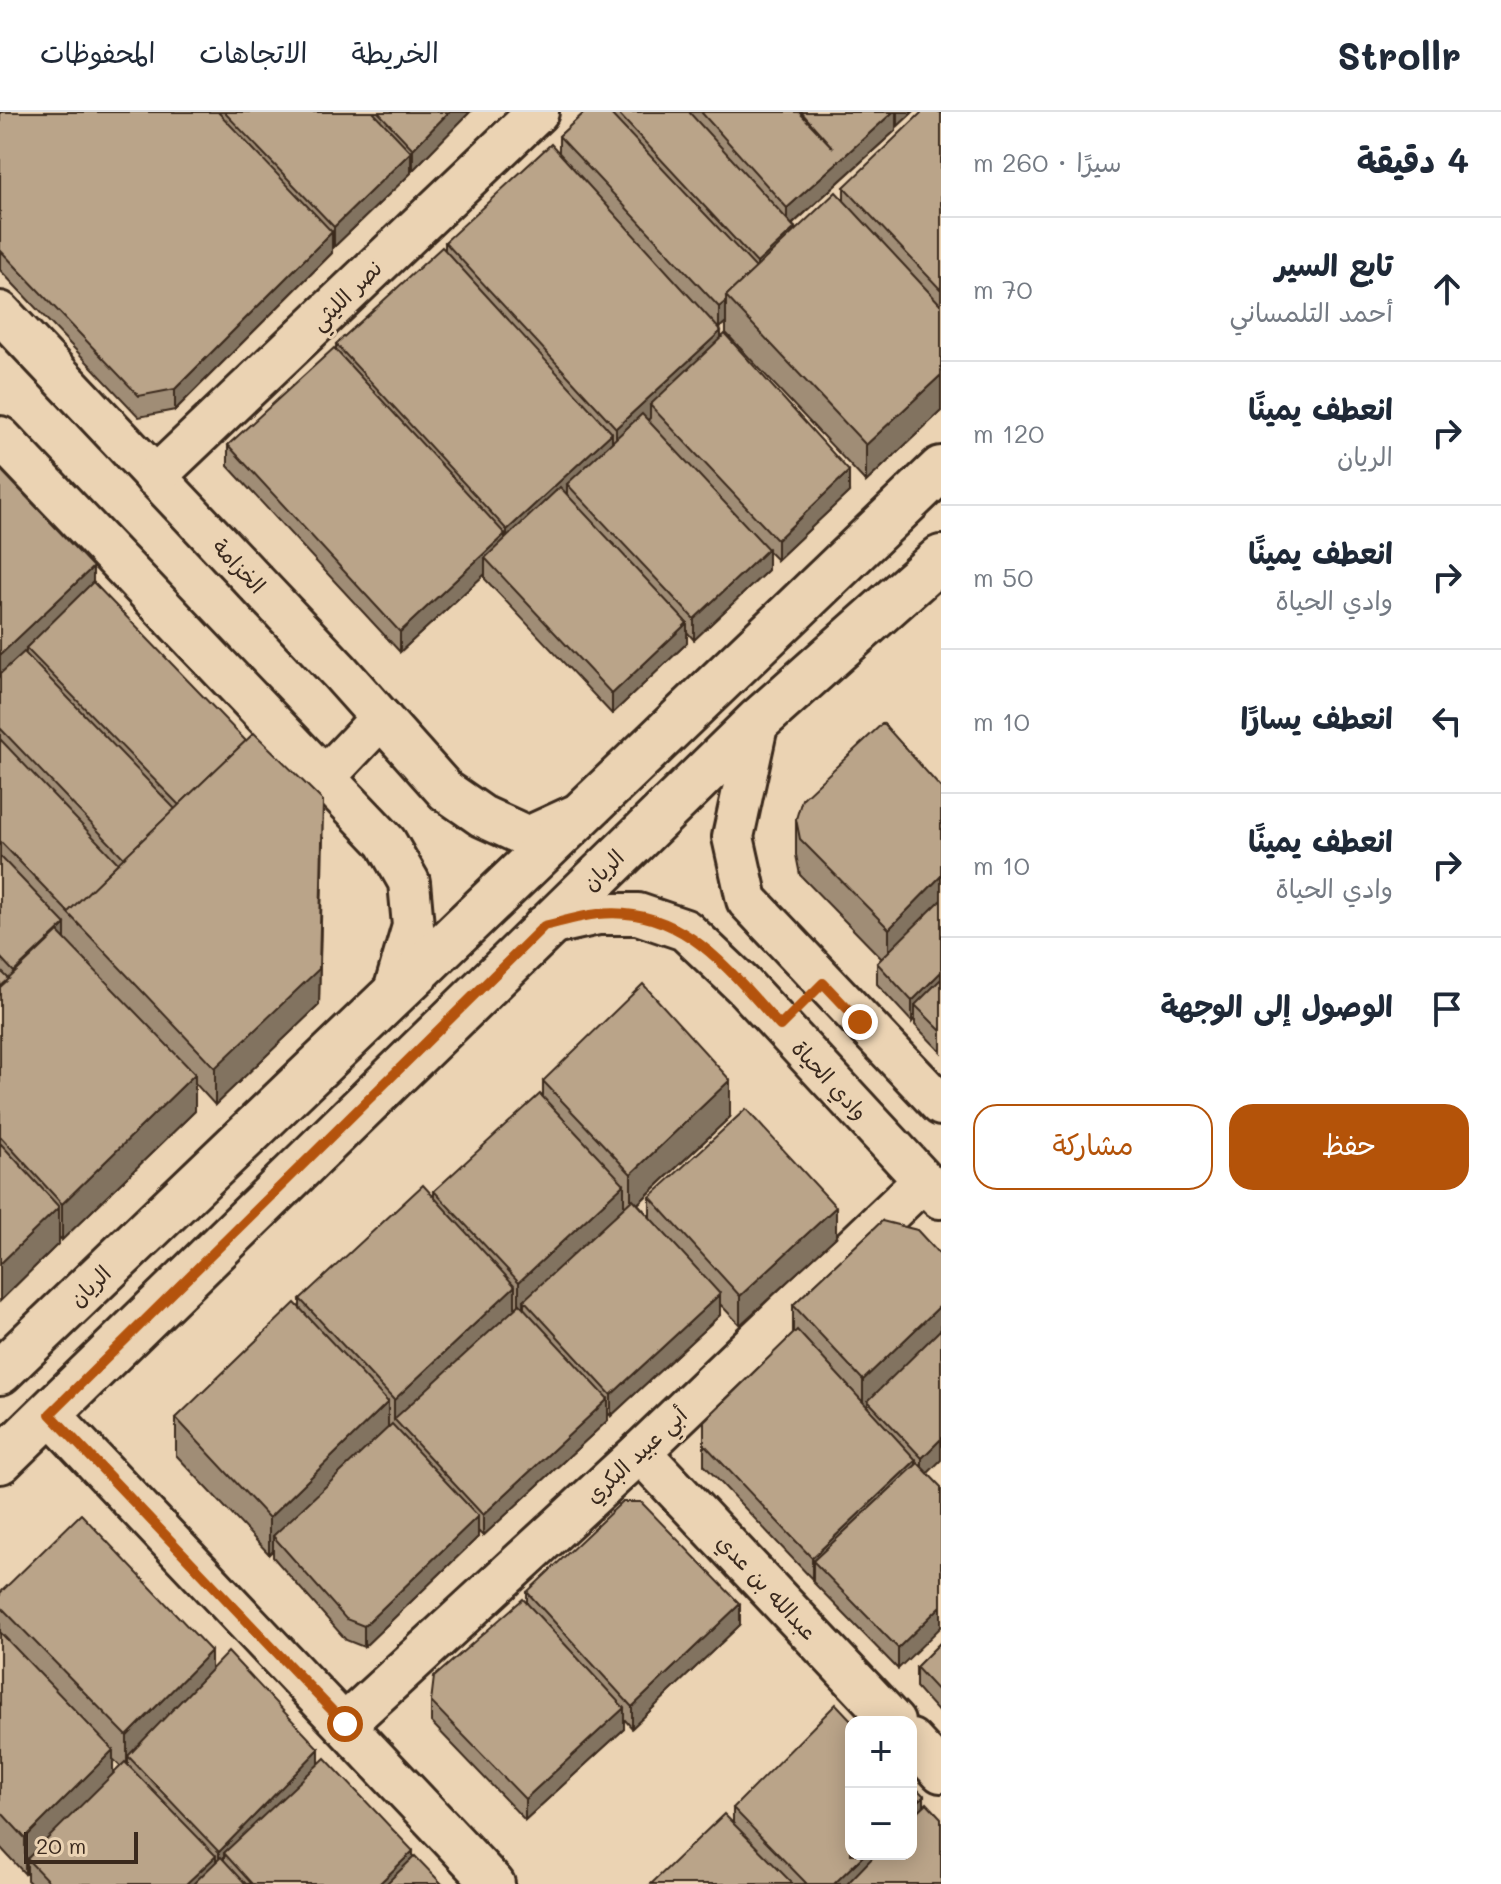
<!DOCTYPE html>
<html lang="ar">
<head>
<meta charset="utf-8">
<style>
	body { margin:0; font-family:Mali,"Playpen Sans Arabic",sans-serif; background:#f6f6f7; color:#1f2937; direction:rtl }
	.controls { position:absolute; right:24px; bottom:24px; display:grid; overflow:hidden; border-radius:16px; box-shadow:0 4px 20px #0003 }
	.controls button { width:72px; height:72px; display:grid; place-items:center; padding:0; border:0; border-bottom:2px solid #e0e1e3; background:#fff; color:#1f2937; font:40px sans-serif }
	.scale { position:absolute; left:24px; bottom:20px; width:114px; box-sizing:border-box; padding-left:8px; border:4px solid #3b2a1e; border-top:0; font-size:22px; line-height:28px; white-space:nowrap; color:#3b2a1e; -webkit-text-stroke:6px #ebd3b3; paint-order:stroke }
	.stop { position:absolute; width:24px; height:24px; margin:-18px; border:6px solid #b45309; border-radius:50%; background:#fff }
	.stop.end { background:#b45309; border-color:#fff; box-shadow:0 2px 8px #0008 }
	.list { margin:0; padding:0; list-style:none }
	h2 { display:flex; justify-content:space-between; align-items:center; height:104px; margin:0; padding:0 32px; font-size:34px }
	h2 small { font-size:26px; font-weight:400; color:#747a83 }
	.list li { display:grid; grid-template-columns:52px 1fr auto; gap:24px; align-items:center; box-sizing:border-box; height:144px; padding:0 32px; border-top:2px solid #e0e1e3 }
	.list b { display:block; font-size:30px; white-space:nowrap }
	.list p { margin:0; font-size:26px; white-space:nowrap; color:#747a83 }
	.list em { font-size:26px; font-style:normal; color:#747a83 }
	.actions { display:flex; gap:16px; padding:24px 32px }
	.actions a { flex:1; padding:18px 0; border:2px solid #b45309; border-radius:24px; text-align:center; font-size:28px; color:#b45309 }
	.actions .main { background:#b45309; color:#fff }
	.icon { flex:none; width:44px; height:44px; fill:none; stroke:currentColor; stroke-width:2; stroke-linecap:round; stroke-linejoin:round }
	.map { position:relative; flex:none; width:941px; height:1772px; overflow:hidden; direction:ltr }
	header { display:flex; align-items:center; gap:48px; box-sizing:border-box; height:112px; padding:0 40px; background:#fff; border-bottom:2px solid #e0e1e3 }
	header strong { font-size:38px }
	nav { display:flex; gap:44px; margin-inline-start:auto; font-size:28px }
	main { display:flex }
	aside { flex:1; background:#fff }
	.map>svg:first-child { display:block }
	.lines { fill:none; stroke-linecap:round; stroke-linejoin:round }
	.street-casing { stroke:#3b2a1e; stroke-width:46 }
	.secondary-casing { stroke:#3b2a1e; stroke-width:50 }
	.street { stroke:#ebd3b3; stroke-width:40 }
	.secondary { stroke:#ebd3b3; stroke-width:44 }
	.wall { fill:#a08d76; stroke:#3b2a1e; stroke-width:2; fill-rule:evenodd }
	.shaded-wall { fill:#827360; stroke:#3b2a1e; stroke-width:2 }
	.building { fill:#baa489; stroke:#3b2a1e; stroke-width:2 }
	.route { stroke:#b45309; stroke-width:10 }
	.labels { text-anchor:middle; stroke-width:6; stroke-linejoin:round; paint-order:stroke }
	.street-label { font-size:22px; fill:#3b2a1e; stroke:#ebd3b3 }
</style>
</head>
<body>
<header>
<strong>Strollr</strong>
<nav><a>الخريطة</a><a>الاتجاهات</a><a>المحفوظات</a></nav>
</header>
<main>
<aside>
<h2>4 دقيقة<small>سيرًا · 260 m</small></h2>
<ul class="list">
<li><svg class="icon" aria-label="ahead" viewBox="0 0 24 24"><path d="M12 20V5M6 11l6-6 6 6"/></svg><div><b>تابع السير</b><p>أحمد التلمساني</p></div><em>70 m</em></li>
<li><svg class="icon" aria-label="right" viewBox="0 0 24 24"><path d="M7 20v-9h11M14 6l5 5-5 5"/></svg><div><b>انعطف يمينًا</b><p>الريان</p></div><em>120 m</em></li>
<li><svg class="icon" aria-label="right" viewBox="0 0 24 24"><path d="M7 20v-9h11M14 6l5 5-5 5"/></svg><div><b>انعطف يمينًا</b><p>وادي الحياة</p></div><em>50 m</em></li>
<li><svg class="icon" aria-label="left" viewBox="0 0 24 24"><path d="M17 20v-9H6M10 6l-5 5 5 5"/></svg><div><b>انعطف يسارًا</b></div><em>10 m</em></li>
<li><svg class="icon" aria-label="right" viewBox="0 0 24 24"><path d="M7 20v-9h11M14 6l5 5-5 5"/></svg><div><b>انعطف يمينًا</b><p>وادي الحياة</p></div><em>10 m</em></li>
<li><svg class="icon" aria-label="arrive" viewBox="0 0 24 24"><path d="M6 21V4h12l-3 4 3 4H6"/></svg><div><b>الوصول إلى الوجهة</b></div></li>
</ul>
<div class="actions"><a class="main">حفظ</a><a>مشاركة</a></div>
</aside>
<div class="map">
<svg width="941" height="1772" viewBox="0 0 941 1772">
	<rect width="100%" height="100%" fill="#ebd3b3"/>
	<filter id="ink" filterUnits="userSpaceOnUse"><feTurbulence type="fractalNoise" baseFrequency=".0125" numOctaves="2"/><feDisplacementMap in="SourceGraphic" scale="16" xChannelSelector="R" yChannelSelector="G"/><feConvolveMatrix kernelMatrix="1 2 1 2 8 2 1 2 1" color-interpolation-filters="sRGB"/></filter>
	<g filter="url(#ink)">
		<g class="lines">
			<defs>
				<g id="street">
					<polyline points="0,200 339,559 446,679 482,704 528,725 574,704"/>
					<polyline points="0,325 386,730 409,770 413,814 392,886"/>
					<polyline points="155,365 538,0"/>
					<polyline points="758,609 733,725 747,788 941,993"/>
					<polyline points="326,664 381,606"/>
					<polyline points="544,814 598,802 638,802 685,818 744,874 940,1086"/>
					<polyline points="50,1302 494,1772"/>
					<polyline points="640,1340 894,1610"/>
					<polyline points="345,1612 640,1340 923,1069"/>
					<polyline points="911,1628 941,1660"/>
				</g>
				<g id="secondary">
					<polyline points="0,1260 941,357"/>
					<polyline points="0,1349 758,609 941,446"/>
				</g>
			</defs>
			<!-- street casing -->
			<use href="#street" class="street-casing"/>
			<!-- secondary casing -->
			<use href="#secondary" class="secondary-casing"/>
			<!-- street -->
			<use href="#street" class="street"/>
			<!-- secondary -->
			<use href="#secondary" class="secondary"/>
		</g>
		<!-- wall -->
		<g class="wall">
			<polygon points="0,0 470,0 413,58 411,55 411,61 334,135 332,134 332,141 175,298 139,305 0,158"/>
			<polygon points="585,0 913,0 898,14 896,13 896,18 793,112 795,118 844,89 844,75 941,0 941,299 866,370 726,221 726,210 719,216 721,225 849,380 777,448 768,439 768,458 694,528 687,520 687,531 612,602 485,467 485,462 400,540 228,354 228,333 336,238 336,232 445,138 445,130 559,41 559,24"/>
			<polygon points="0,357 93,470 323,726 319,893 215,993 195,971 195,999 62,1128 59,1125 59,1131 0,1189"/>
			<polygon points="941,676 941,940 915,913 915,906 912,910 877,872 877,851 882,847 800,763 796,743 796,707"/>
			<polygon points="543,969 730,1005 638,1092 650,1105 650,1085 836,1125 740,1213 720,1192 720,1203 611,1304 608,1301 608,1308 483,1424 478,1419 478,1425 364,1535 346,1528 273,1445 273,1438 269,1442 176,1343 176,1306 300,1197 300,1187 434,1085 434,1079 543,984"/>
			<polygon points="882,1109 928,1361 898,1557 813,1470 813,1466 812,1467 704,1353 704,1309 793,1223 793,1193"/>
			<polygon points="527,1480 740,1513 632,1616 624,1607 624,1617 525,1708 431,1610 431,1590 527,1491"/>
			<path d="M0,1481L211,1557L319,1652L442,1772H31L27,1768V1761L25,1762L0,1735ZM113,1647L121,1655L113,1662Z"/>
			<polygon points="941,1530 941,1603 916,1575 916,1555"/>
			<polygon points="924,1694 941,1772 651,1772 733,1711 733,1696"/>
		</g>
		<!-- shaded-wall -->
		<g class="shaded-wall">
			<polygon points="449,0 470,0 413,58 413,37"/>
			<polygon points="893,0 896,0 896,18 787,117 787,96"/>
			<polygon points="898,0 913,0 898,14"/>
			<polygon points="411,40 411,61 334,135 334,115"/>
			<polygon points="795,116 795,136 757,160 757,151"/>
			<polygon points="332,120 332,141 175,298 175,277"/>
			<polygon points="726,189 726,210 719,216 719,195"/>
			<polygon points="721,219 721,240 650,293 650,306 616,337 616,316"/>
			<polygon points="941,263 941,299 866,370 866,333"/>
			<polygon points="612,321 612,342 567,372 567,384 507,439 507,418"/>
			<polygon points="849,359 849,380 777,448 777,428"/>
			<polygon points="505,422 505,443 485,446 485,462 400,540 400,520"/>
			<polygon points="768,437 768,458 694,528 694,507"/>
			<polygon points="93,455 93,476 26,536 26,540 0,564 0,543"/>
			<polygon points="687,511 687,531 612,602 612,582"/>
			<polygon points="323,689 319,893 215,993 215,956"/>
			<polygon points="941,764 941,801 889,854 889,817"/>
			<polygon points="65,812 65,833 14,860"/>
			<polygon points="941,860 941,880 915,893 915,906 912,910 912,889"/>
			<polygon points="195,962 195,999 62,1128 62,1092"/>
			<polygon points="730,968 730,1005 631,1098 631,1062"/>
			<polygon points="624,1072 624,1109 524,1188 524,1202 519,1207 519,1170"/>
			<polygon points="59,1095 59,1131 0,1189 0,1152"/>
			<polygon points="836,1095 836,1125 740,1213 740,1184"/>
			<polygon points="515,1174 515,1211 394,1308 394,1288"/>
			<polygon points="720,1182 720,1203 611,1304 611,1283"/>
			<polygon points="941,1193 941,1230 868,1289 868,1300 863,1304 863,1268"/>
			<polygon points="608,1287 608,1308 483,1424 483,1403"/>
			<polygon points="388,1290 388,1327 273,1424 273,1438 269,1442 269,1406"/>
			<polygon points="941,1327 941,1348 922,1367 922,1346"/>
			<polygon points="916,1348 916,1369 813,1449 813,1466 812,1467 812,1446"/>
			<polygon points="478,1404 478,1425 364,1535 364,1514"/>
			<polygon points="740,1492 740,1513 632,1616 632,1595"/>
			<polygon points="941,1494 941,1515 898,1557 898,1536"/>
			<polygon points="211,1539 211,1576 128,1644 128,1660 127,1661 127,1624"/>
			<polygon points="624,1596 624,1617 525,1708 525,1687"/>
			<polygon points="319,1637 319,1658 224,1741 224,1755 219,1760 219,1740"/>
			<polygon points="113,1638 113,1675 27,1747 27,1761 25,1762 25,1726"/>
			<polygon points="924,1684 924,1705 911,1717 911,1696"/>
			<polygon points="413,1739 413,1759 400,1772 379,1772"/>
			<polygon points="865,1742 886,1742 855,1772 834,1772"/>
			<polygon points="216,1744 216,1765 208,1772 186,1772"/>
		</g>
		<!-- building -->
		<g class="building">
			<polygon points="0,0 218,0 332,120 175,277 139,284 0,138"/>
			<polygon points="224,0 373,0 411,40 334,115"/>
			<polygon points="378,0 449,0 413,37"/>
			<polygon points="585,0 609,0 756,156 726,184 726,189 719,195 559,24"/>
			<polygon points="617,0 689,0 795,116 757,151"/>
			<polygon points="701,0 799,0 833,36 801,0 893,0 787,96"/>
			<polygon points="922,0 941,0 941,178 844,75"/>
			<polygon points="551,32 721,219 616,316 445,130"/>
			<polygon points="836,80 941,193 941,263 866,333 726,184"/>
			<polygon points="442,135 612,321 507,418 336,232"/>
			<polygon points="725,222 849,359 777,428 650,293"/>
			<polygon points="334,236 505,422 400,520 228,333"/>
			<polygon points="642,302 768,437 694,507 567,372"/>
			<polygon points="0,357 93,455 0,543"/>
			<polygon points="560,375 687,511 612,582 485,446"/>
			<polygon points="93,470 246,629 179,693 26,536"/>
			<polygon points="24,540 175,697 124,746 0,616 0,562"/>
			<polygon points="883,611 941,676 941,764 889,817 800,727 796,707 802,687"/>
			<polygon points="254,621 323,689 319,857 215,956 67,800"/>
			<polygon points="0,627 118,751 68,800 0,729"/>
			<polygon points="0,744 65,812 14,860 0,845"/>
			<polygon points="941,788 941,860 912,889 877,851"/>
			<polygon points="58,820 195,962 62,1092 0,1024 0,875"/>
			<polygon points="0,858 9,867 0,875"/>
			<polygon points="941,867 941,919 915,893"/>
			<polygon points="643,872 730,968 631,1062 543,969"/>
			<polygon points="540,982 624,1072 519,1170 434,1079"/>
			<polygon points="746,997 836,1095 740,1184 650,1085"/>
			<polygon points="0,1031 59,1095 0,1152"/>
			<polygon points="423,1073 515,1174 394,1288 300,1187"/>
			<polygon points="633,1087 720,1182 611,1283 524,1188"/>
			<polygon points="882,1109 917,1118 941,1144 941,1193 863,1268 793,1193"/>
			<polygon points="295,1191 388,1290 269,1406 176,1306"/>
			<polygon points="520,1192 608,1287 483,1403 394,1307"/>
			<polygon points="941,1217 941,1327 922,1346 868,1289"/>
			<polygon points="797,1218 916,1348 812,1446 704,1332 704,1309"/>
			<polygon points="392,1312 478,1404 364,1514 346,1507 273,1424"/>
			<polygon points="918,1351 941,1375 941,1494 898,1536 813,1449"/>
			<polygon points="622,1390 641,1390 740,1492 632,1595 527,1480"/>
			<polygon points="81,1402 211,1539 127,1624 0,1494 0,1481"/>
			<polygon points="523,1487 624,1596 525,1687 431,1590 434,1565"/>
			<polygon points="0,1520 113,1638 25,1726 0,1699"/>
			<polygon points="941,1530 941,1582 916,1555"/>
			<polygon points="228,1540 319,1637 219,1740 128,1644"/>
			<polygon points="836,1592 853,1610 851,1610 851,1742 865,1742 834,1772 807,1772 733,1696"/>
			<polygon points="325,1646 413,1739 379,1772 252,1772 224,1741"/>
			<polygon points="125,1650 216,1744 186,1772 51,1772 27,1747"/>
			<polygon points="911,1671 924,1684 911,1696"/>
			<polygon points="927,1691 941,1706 941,1772 847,1772 876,1742 911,1742 911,1706"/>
			<polygon points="724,1702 793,1772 651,1772"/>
			<polygon points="415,1744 442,1772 386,1772"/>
			<polygon points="221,1745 246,1772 193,1772"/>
		</g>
	</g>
	<g class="lines" filter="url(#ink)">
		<!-- route -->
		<path class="route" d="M345,1612L50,1302L544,814C561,810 580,804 598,802C683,793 729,858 780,914L823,871L860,910"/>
	</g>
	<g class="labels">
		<!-- street labels -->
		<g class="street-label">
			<text transform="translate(346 183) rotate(-44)" y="8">نصر الليثي</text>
			<text transform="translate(239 454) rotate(47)" y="8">الخزامة</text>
			<text transform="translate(603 758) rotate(-44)" y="8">الريان</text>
			<text transform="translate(830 968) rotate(47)" y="8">وادي الحياة</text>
			<text transform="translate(90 1174) rotate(-44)" y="8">الريان</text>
			<text transform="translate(636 1343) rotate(-43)" y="8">أبي عبيد البكري</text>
			<text transform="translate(767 1475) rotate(47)" y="8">عبدالله بن عدي</text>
		</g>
	</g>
</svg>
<div class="controls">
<button>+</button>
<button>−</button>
</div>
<div class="scale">20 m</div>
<div class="stop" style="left:345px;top:1612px"></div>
<div class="stop end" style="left:860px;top:910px"></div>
</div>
</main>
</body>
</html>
